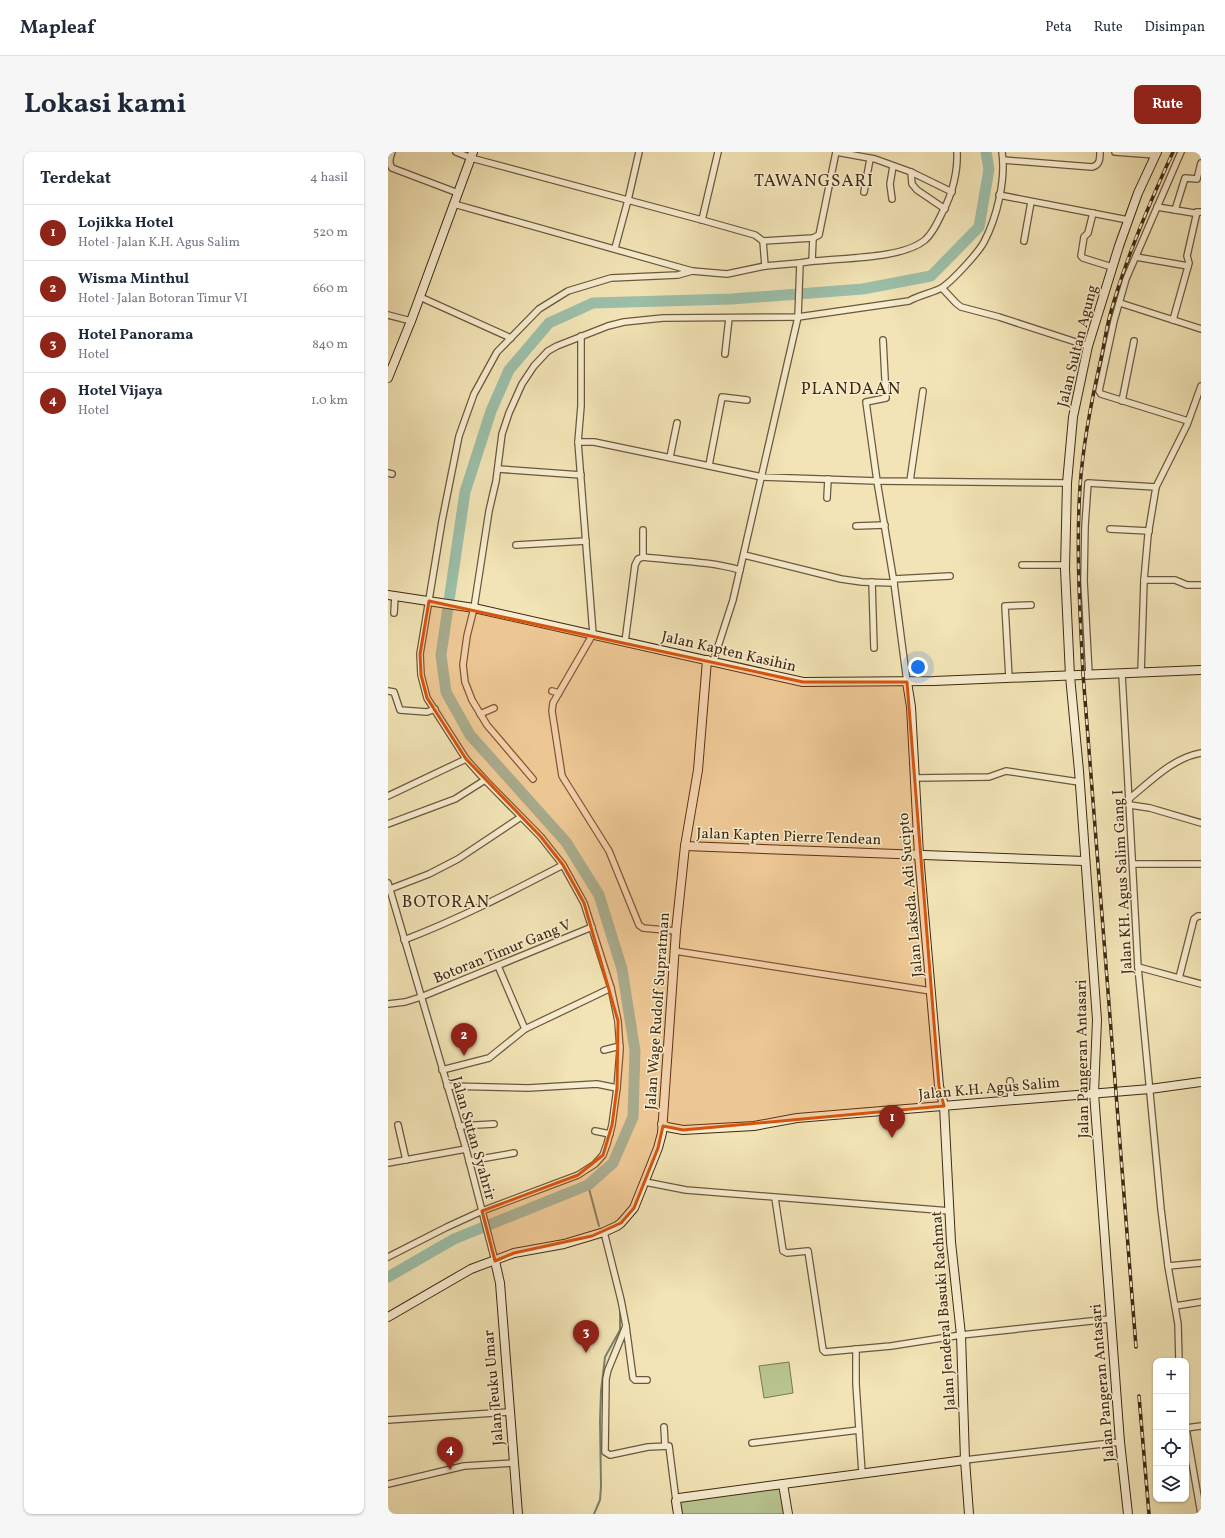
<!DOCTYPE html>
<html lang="id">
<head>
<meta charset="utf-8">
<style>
	body { margin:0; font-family:Vollkorn,serif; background:#f6f6f7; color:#1f2937 }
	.controls { position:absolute; right:12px; bottom:12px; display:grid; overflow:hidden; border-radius:8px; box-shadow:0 1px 3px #0004 }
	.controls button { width:36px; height:36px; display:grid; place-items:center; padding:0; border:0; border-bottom:1px solid #e0e1e3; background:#fff; color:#1f2937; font:20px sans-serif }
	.you { position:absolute; left:530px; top:515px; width:14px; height:14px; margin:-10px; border:3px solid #fff; border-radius:50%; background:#1a73e8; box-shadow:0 0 0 6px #1a73e833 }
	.badge { display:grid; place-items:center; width:26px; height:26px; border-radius:50%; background:#8f2418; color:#fff; font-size:13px; font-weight:700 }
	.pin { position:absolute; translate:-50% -33px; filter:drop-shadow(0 1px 2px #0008) }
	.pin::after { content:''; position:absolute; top:21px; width:14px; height:12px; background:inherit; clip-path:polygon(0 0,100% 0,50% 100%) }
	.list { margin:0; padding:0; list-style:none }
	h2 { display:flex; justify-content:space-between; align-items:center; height:52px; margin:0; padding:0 16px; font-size:17px }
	h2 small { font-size:13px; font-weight:400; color:#747a83 }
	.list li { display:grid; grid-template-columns:26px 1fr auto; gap:12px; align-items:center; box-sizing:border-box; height:56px; padding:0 16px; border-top:1px solid #e0e1e3 }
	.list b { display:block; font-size:15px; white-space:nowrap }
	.list p { margin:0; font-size:13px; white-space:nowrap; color:#747a83 }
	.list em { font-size:13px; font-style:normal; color:#747a83 }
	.icon { flex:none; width:22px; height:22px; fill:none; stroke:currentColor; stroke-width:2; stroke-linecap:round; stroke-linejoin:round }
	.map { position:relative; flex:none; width:813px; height:1362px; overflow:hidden; border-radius:8px }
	header { display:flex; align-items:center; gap:24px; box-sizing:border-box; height:56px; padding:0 20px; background:#fff; border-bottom:1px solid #e0e1e3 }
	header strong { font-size:19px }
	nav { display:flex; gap:22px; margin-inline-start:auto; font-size:14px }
	.intro { display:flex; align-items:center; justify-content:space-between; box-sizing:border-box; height:96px; padding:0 24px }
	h1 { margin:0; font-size:28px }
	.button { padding:10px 18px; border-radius:8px; background:#8f2418; color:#fff; font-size:14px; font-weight:700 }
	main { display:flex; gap:24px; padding:0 24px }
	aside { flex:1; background:#fff; border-radius:8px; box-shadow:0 1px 3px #0004 }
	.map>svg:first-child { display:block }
	.green { fill:#b8c590; stroke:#7c7751 }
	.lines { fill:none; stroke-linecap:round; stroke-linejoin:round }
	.stream { stroke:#77836d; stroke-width:2 }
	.river { stroke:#9cbfa9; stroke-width:11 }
	.street-casing { stroke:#6c583b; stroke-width:8 }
	.secondary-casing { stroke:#402912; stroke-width:10 }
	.street { stroke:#f7edd0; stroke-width:5.5 }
	.secondary { stroke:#f7edd0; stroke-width:8 }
	.rail-casing { stroke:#402912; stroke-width:3.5 }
	.rail { stroke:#f7edd0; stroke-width:2; stroke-dasharray:6; stroke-linecap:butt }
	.marked { fill:#d7540d; fill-opacity:0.2; stroke:#d7540d; stroke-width:3; stroke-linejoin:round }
	.labels { text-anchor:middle; stroke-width:3; stroke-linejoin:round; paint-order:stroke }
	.street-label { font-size:15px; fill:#402912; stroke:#f7edd0 }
	.quarter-label { font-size:17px; letter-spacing:1px; fill:#402912; stroke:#f7edd0 }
</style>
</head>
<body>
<header>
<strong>Mapleaf</strong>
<nav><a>Peta</a><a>Rute</a><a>Disimpan</a></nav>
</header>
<div class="intro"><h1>Lokasi kami</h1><a class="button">Rute</a></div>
<main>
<aside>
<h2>Terdekat<small>4 hasil</small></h2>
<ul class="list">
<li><span class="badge">1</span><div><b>Lojikka Hotel</b><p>Hotel · Jalan K.H. Agus Salim</p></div><em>520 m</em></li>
<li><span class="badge">2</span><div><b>Wisma Minthul</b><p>Hotel · Jalan Botoran Timur VI</p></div><em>660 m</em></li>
<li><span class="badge">3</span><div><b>Hotel Panorama</b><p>Hotel</p></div><em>840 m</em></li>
<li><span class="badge">4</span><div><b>Hotel Vijaya</b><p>Hotel</p></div><em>1.0 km</em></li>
</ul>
</aside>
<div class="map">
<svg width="813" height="1362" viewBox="0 0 813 1362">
	<rect width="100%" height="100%" fill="#f2e4b6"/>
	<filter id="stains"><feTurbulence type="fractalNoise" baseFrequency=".005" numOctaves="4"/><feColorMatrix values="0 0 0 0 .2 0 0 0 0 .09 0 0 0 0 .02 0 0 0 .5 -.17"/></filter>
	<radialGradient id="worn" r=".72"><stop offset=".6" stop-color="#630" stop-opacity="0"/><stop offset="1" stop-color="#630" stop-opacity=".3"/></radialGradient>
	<!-- green -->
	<g class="green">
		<polygon points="401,1210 405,1241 376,1246 371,1214"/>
		<polygon points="393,1336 397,1362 291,1362 292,1349"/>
	</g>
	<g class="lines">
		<!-- stream -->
		<g class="stream">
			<polyline points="200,1033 211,1074"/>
			<polyline points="214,1084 217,1095"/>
			<polyline points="206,1362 212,1348 213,1334 212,1269 213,1239 217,1205 232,1178 232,1153"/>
		</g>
		<!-- river -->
		<polyline class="river" points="0,1125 66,1087 200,1033 225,1011 245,965 247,899 234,817 211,743 178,690 82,583 58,540 53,503 77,340 103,259 121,218 161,171 205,151 344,147 475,137 543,124 591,75 601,17 598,0"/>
		<defs>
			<g id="street">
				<path d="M4,0C2,6 0,10 4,16L70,41"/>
				<polyline points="68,0 83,6 314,68 367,83 375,89 377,114 412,111 410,165 345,448 325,510"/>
				<polyline points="448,0 487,7 523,20 564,40"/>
				<polyline points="727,0 767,3"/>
				<polyline points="793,0 738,127 726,169 711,239 713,242 800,269"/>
				<path d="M615,8L704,15C712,13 712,7 712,0"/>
				<polyline points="523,20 524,32 529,38 557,57"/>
				<polyline points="476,40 482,7"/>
				<polyline points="611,43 740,68"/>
				<polyline points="504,47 502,32 505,14"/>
				<polyline points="66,52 304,119 339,122 377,114"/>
				<polyline points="769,55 806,61 812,60"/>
				<polyline points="787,58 797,26 809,27 813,11"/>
				<polyline points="705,61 700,81 696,85 693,104 695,106 724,115"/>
				<polyline points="314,68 330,0"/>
				<polyline points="375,89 425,86 431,83 448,0"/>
				<polyline points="636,89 643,50"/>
				<polyline points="227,96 240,48 251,0"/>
				<polyline points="748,105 800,114"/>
				<polyline points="424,109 425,86"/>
				<path d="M412,111C446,105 511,109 537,88C546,80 550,69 555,59C564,43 570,19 569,0"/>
				<polyline points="554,136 568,151 573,155 611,165 700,194"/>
				<polyline points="32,145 123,186"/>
				<polyline points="732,151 813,177"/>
				<polyline points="0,163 23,169"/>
				<polyline points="785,168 801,111 799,104 809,60"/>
				<polyline points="495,188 498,246 478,250 489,329 506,431 519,530"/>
				<polyline points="337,202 341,166"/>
				<polyline points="734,249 746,189"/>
				<polyline points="190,290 193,254 193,184"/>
				<polyline points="282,305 289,271"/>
				<polyline points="321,313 334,245 359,248"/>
				<polyline points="110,317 193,323"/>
				<polyline points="0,321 4,322"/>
				<polyline points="522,329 535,239"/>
				<polyline points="439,346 440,327"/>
				<polyline points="468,374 497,373"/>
				<polyline points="722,377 761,379"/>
				<polyline points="128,393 198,389"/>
				<polyline points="356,403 453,427 474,430 506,431"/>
				<polyline points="255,405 255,378"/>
				<polyline points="634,413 677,413"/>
				<polyline points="506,427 562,424"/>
				<polyline points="756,428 787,428 799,433 813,433"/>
				<polyline points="484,430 486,496"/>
				<polyline points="6,461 7,444"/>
				<path d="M237,490L247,413L250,407L255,405C288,409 320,409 352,418"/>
				<polyline points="753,521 756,428 760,383 768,335 799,273 813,234"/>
				<polyline points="701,522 696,429 697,374 700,331 768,335"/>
				<polyline points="734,522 750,815 773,1057 780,1114 790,1172 791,1209"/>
				<polyline points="621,526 617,454 643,453"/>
				<polyline points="0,539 6,540 12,558 39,560 47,557"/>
				<polyline points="164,539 171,541"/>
				<polyline points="92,562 106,556"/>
				<polyline points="527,626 601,625 618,619 691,630"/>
				<path d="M145,627L99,573L84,548L77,530L75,513L79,484L86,456L101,359L108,329L114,282L121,261L134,232L146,214L160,199L169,194L220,174L236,170L275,166L410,165L521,149C531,143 548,140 555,135C566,127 590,101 596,90C609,65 618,28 614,0"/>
				<polyline points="0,644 78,607"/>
				<path d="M742,646C764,628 785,606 813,601"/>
				<polyline points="742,653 762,656 813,671"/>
				<polyline points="0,672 67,647 97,628"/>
				<polyline points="745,712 813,712"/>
				<polyline points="0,731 78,997 107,1109"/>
				<polyline points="2,737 41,722 70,707 133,665"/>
				<polyline points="288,779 255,776 251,773 221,699 174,624 164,559 165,551 205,482 190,290 206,290 374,325 489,329 679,331"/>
				<path d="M16,788C71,767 123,740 175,713"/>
				<polyline points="287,799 543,839"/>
				<polyline points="110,814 137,877"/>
				<polyline points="750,815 813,832"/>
				<polyline points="791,826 806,767 810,764 813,764"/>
				<polyline points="0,852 17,850 33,845 204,775"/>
				<polyline points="216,898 232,894"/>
				<polyline points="54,918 101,906 137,877 223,836"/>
				<polyline points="622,929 623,948"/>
				<polyline points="59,934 140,936 209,932 229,936"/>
				<polyline points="10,973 18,1008"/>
				<polyline points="71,974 106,972"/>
				<polyline points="207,979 222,982"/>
				<polyline points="81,1009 126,1001"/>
				<polyline points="0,1011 78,997"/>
				<polyline points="257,1030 298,1038 562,1059"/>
				<polyline points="387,1046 395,1099 399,1101 420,1099 435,1198 437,1200 503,1194 573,1183 722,1167"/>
				<polyline points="216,1080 233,1148 238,1174 220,1218 218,1227 217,1300 222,1303 260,1295 281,1294 288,1349"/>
				<polyline points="0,1105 59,1075 94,1059 190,1023 207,1012 215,1003 219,992 224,973 229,936 232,898 230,869 223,836 196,751 175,713 153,685 97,628 78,607 39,546 33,523 32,502 54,369 71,284 86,242 109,200 151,157 180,139 223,126 290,123 304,119"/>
				<polyline points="780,1114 813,1111"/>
				<polyline points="787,1154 813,1150"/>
				<polyline points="238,1174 245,1226 247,1228 259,1228"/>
				<polyline points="468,1197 468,1232 474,1321"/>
				<polyline points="0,1268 121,1260"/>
				<polyline points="276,1275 277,1293"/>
				<polyline points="798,1276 813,1362"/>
				<polyline points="798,1276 813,1274"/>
				<polyline points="364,1291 471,1278"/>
				<polyline points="577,1308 732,1290"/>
				<polyline points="0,1332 76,1314 126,1311"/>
			</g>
			<g id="secondary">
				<polyline points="0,226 23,169 85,0"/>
				<polyline points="0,443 86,456 415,530 546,529 813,518"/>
				<polyline points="519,530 523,555 531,703 551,934 556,954 563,1090 573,1183 577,1308 581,1362"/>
				<polyline points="297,694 696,709"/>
				<polyline points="274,972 279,975 295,978 366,974 409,966 762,937 813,930"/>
				<polyline points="107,1109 112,1131 130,1362"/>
				<polyline points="0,1165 83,1117 126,1101 176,1092 216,1080 229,1074 233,1071 246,1056 270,996 274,981 288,779 297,694 310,618 319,508"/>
				<polyline points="395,1332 577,1308"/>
				<polyline points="290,1362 288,1349 291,1346 395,1332 400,1362"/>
				<polyline points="740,1362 732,1290 706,941 709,868 691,619 682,524 677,417 679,331 685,265 700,194 731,94 750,41 769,0"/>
			</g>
		</defs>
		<!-- street casing -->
		<use href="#street" class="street-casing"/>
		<!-- secondary casing -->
		<use href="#secondary" class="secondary-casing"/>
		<!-- street -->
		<use href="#street" class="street"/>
		<!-- secondary -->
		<use href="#secondary" class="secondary"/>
		<defs>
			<g id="rail">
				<path d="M748,1195L695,522C692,460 688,398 692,335C695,292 703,250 713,207C716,193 718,178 722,163C737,108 761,52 785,0"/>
				<polyline points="751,1244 761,1362"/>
			</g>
		</defs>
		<!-- rail casing -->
		<use href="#rail" class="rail-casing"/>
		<!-- rail -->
		<use href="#rail" class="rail"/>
	</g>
	<!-- marked area -->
	<path class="marked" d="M41,449L415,530H519L551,934L556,954L295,978L275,974L270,996L246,1056L233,1071L204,1084L126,1101L107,1109L94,1059L190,1023L215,1003L224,973L229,936L230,869L196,751L175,713L153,685L78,607L39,546L33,523L32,502Z"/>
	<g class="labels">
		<!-- street labels -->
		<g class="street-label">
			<text transform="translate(689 194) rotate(-76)" y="5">Jalan Sultan Agung</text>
			<text transform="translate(341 499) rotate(13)" y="5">Jalan Kapten Kasihin</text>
			<text transform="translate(401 684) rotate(2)" y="5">Jalan Kapten Pierre Tendean</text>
			<text transform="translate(734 730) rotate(-93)" y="5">Jalan KH. Agus Salim Gang I</text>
			<text transform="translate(522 743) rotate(-95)" y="5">Jalan Laksda. Adi Sucipto</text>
			<text transform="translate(114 799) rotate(-22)" y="5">Botoran Timur Gang V</text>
			<text transform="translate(269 859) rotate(-86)" y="5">Jalan Wage Rudolf Supratman</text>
			<text transform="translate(694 907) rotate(-91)" y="5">Jalan Pangeran Antasari</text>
			<text transform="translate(601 936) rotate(-5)" y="5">Jalan K.H. Agus Salim</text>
			<text transform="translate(86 986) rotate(74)" y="5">Jalan Sutan Syahrir</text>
			<text transform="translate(555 1159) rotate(-94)" y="5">Jalan Jenderal Basuki Rachmat</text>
			<text transform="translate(714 1231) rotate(-95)" y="5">Jalan Pangeran Antasari</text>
			<text transform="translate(105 1236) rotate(-95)" y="5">Jalan Teuku Umar</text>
		</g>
		<!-- quarter labels -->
		<g class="quarter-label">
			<text x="426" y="34">TAWANGSARI</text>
			<text x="463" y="242">PLANDAAN</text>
			<text x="58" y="755">BOTORAN</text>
		</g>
	</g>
	<rect width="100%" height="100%" filter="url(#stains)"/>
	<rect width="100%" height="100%" fill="url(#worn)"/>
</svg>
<div class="controls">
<button>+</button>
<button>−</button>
<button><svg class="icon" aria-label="locate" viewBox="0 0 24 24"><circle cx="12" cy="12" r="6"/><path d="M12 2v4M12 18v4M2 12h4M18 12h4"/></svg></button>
<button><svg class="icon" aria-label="layers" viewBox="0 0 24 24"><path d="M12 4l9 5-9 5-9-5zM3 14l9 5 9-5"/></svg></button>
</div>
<div class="you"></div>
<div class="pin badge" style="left:504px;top:986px">1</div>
<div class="pin badge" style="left:76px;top:904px">2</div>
<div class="pin badge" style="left:198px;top:1201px">3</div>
<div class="pin badge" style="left:62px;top:1318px">4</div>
</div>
</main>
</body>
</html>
